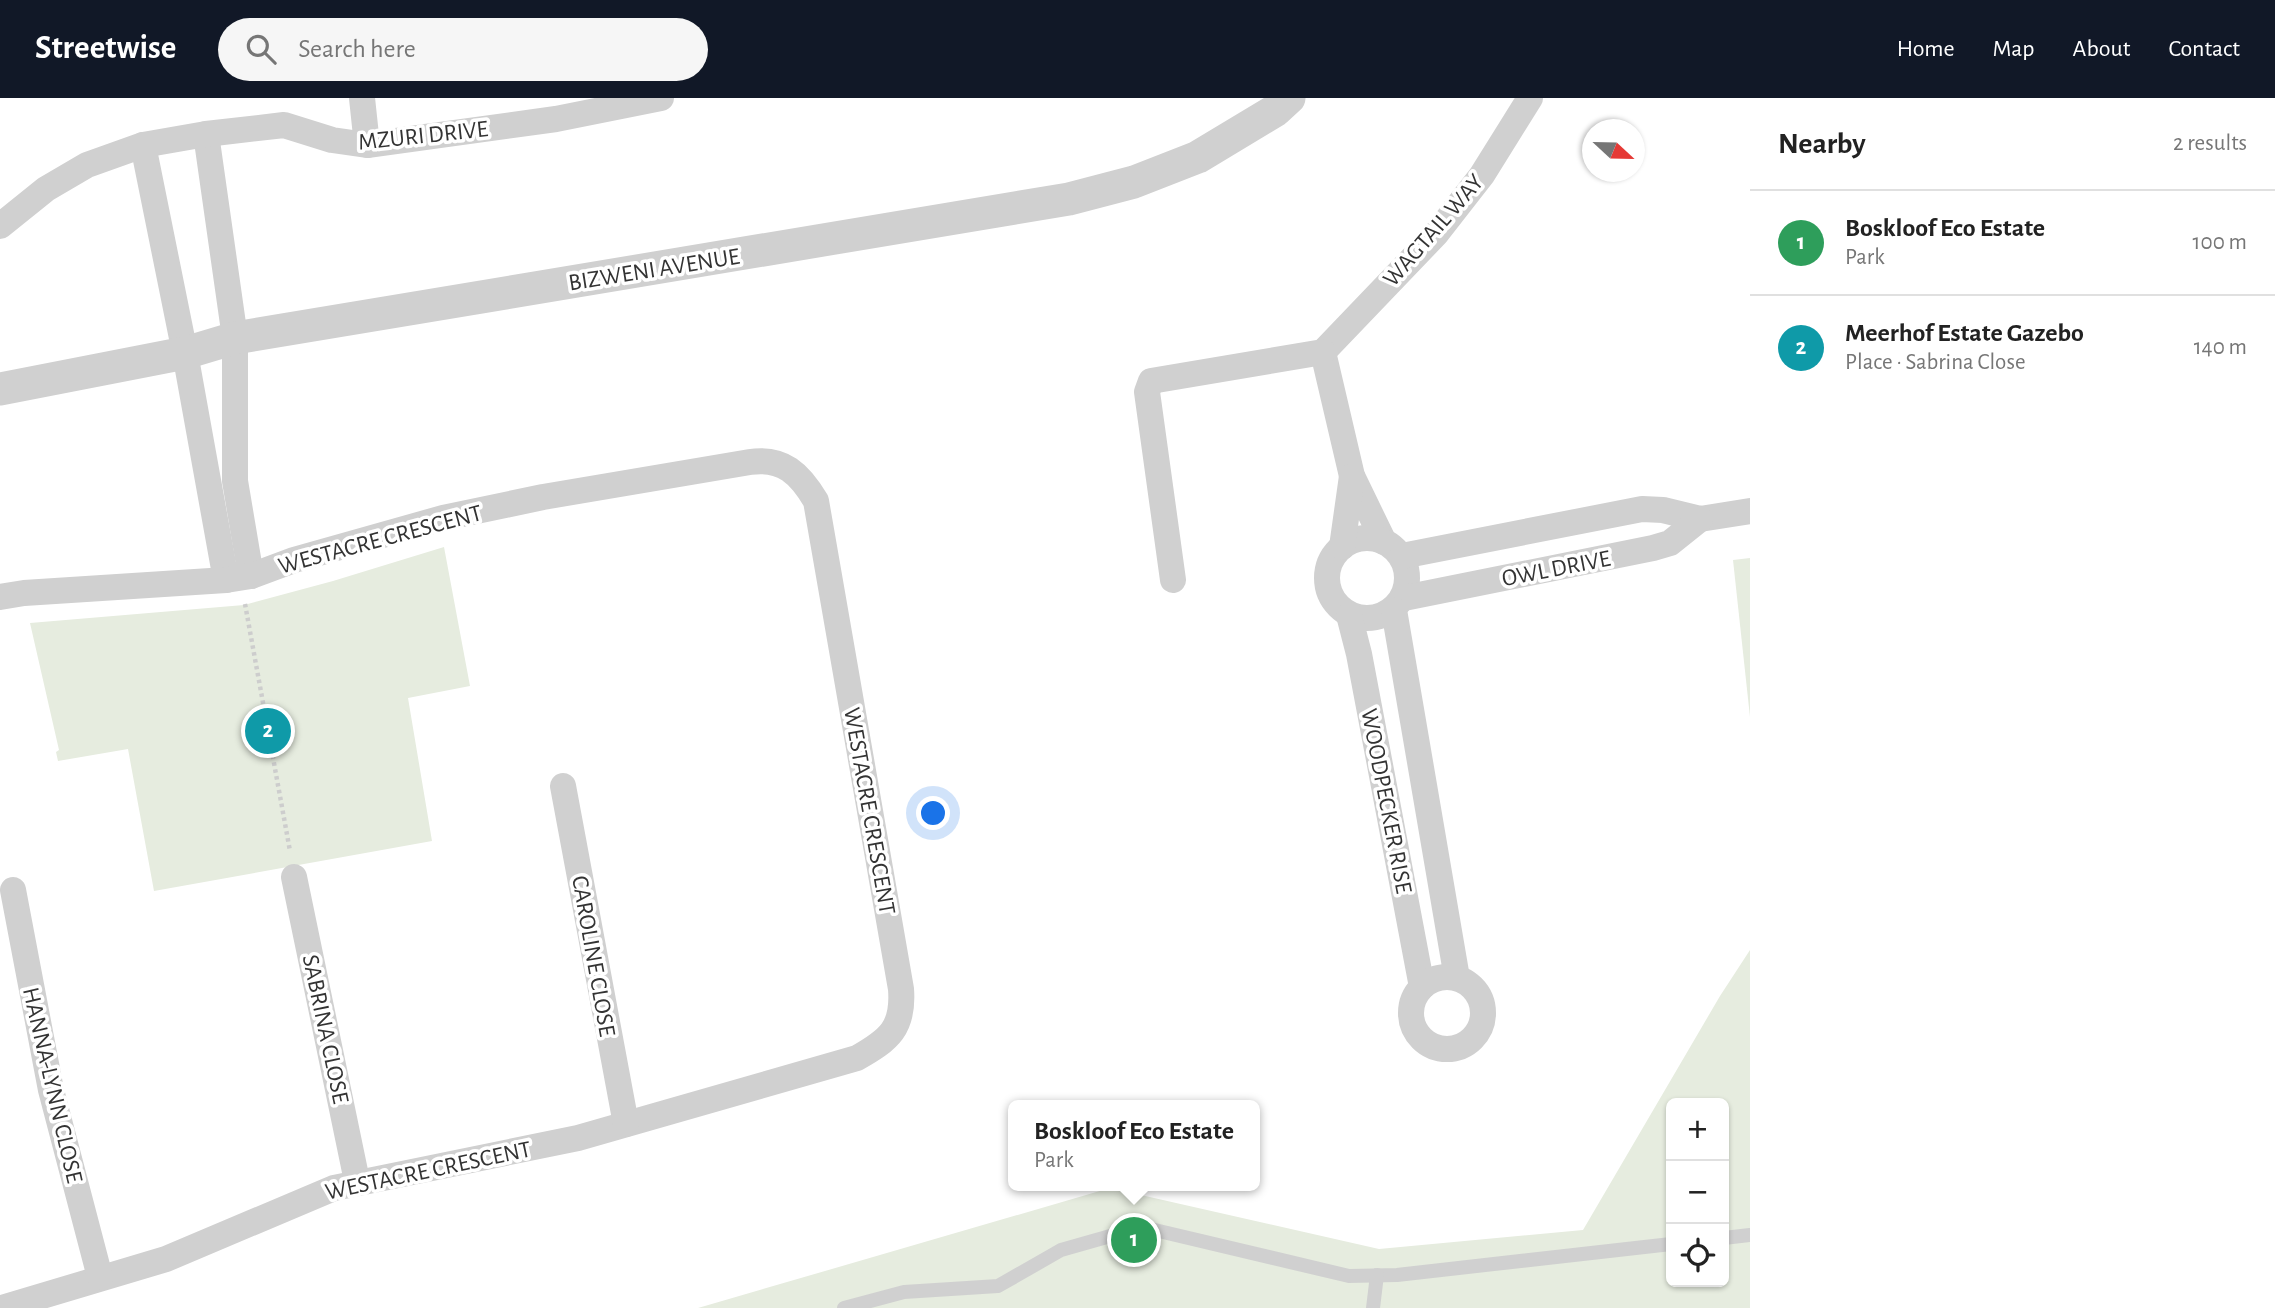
<!DOCTYPE html>
<html lang="en">
<head>
<meta charset="utf-8">
<style>
	body { margin:0; font-family:"Alegreya Sans",sans-serif; background:#f6f6f6; color:#222 }
	.controls { position:absolute; right:21px; bottom:21px; display:grid; overflow:hidden; border-radius:10px; box-shadow:0 2px 5px #0004 }
	.controls button { width:63px; height:63px; display:grid; place-items:center; padding:0; border:0; border-bottom:2px solid #e0e0e0; background:#fff; color:#222; font:35px sans-serif }
	.compass { position:absolute; left:1582px; top:21px; width:63px; height:63px; border-radius:50%; background:#fff; box-shadow:0 2px 5px #0004; rotate:112deg }
	.you { position:absolute; left:934px; top:716px; width:24px; height:24px; margin:-18px; border:5px solid #fff; border-radius:50%; background:#1a73e8; box-shadow:0 0 0 10px #1a73e833 }
	.badge { display:grid; place-items:center; width:46px; height:46px; border-radius:50%; background:#111827; color:#fff; font-size:23px; font-weight:700 }
	.pin { position:absolute; translate:-50% -50%; border:4px solid #fff; box-shadow:0 2px 7px #0006 }
	.popup { position:absolute; left:1008px; top:1002px; width:252px; height:91px; box-sizing:border-box; display:grid; place-content:center; border-radius:10px; background:#fff; filter:drop-shadow(0 2px 5px #0005); font-size:23px; white-space:nowrap; color:#767676 }
	.popup b { font-size:26px; color:#222 }
	.popup::after { content:''; position:absolute; left:50%; top:100%; margin-left:-14px; border:14px solid transparent; border-top-color:#fff }
	.list { margin:0; padding:0; list-style:none }
	h2 { display:flex; justify-content:space-between; align-items:center; height:91px; margin:0; padding:0 28px; font-size:30px }
	h2 small { font-size:23px; font-weight:400; color:#767676 }
	.list li { display:grid; grid-template-columns:46px 1fr auto; gap:21px; align-items:center; box-sizing:border-box; height:105px; padding:0 28px; border-top:2px solid #e0e0e0 }
	.list b { display:block; font-size:26px; white-space:nowrap }
	.list p { margin:0; font-size:23px; white-space:nowrap; color:#767676 }
	.list em { font-size:23px; font-style:normal; color:#767676 }
	.icon { flex:none; width:38px; height:38px; fill:none; stroke:currentColor; stroke-width:2; stroke-linecap:round; stroke-linejoin:round }
	.map { position:relative; flex:none; width:1750px; height:1210px; overflow:hidden }
	header { display:flex; align-items:center; gap:42px; box-sizing:border-box; height:98px; padding:0 35px; background:#111827; color:#fff }
	header strong { font-size:33px }
	nav { display:flex; gap:38px; margin-inline-start:auto; font-size:24px }
	.search { width:490px; height:63px; background:#f6f6f6; display:flex; align-items:center; gap:18px; box-sizing:border-box; padding:0 24px; border-radius:38px; color:#767676; font-size:26px }
	main { display:flex }
	aside { flex:1; background:#fff }
	.map>svg:first-child { display:block }
	.green { fill:#e6ecdf; fill-rule:evenodd }
	.building { fill:#1a1a1a }
	.lines { fill:none; stroke-linecap:round; stroke-linejoin:round }
	.path { stroke:#cdcdcd; stroke-width:4.5; stroke-dasharray:3.5 3.5; stroke-linecap:butt }
	.service { stroke:#d0d0d0; stroke-width:14 }
	.minor { stroke:#d0d0d0; stroke-width:26 }
	.tertiary { stroke:#d0d0d0; stroke-width:33 }
	.labels { text-anchor:middle; stroke-width:7; stroke-linejoin:round; paint-order:stroke }
	.street-label { font-size:24px; fill:#333; stroke:#fff }
</style>
</head>
<body>
<header>
<strong>Streetwise</strong>
<div class="search"><svg class="icon" aria-label="search" viewBox="0 0 24 24"><circle cx="10" cy="10" r="6"/><path d="M15 15l6 6"/></svg>Search here</div>
<nav><a>Home</a><a>Map</a><a>About</a><a>Contact</a></nav>
</header>
<main>
<div class="map">
<svg width="1750" height="1210" viewBox="0 0 1750 1210">
	<rect width="100%" height="100%" fill="#fff"/>
	<!-- green -->
	<g class="green">
		<polygon points="444,449 470,588 408,600 432,743 154,793 128,651 58,663 56,654 59,652 30,525 244,507 333,483"/>
		<polygon points="1750,460 1750,619 1733,462"/>
		<path d="M1750,852V1210H698L1110,1090L1379,1151L1583,1132L1720,898ZM1671,1005H1724V1184H1671Z"/>
	</g>
	<!-- building -->
	<circle class="building" cx="268" cy="634" r="10"/>
	<g class="lines">
		<!-- path -->
		<g class="path">
			<polyline points="245,506 290,753"/>
			<circle cx="268" cy="633" r="23"/>
		</g>
		<!-- service -->
		<g class="service">
			<polyline points="1724,1140 1750,1137"/>
			<polyline points="844,1210 904,1194 998,1188 1061,1152 1142,1129 1349,1178 1397,1177 1671,1146"/>
			<polyline points="1373,1210 1377,1177"/>
		</g>
		<!-- minor -->
		<g class="minor">
			<polyline points="362,0 367,47"/>
			<polyline points="206,36 235,240 235,383 251,478"/>
			<polyline points="143,47 185,255 226,482"/>
			<polyline points="0,128 46,91 87,67 143,47 206,36 284,27 332,42 367,47 556,21 661,0"/>
			<polyline points="1323,254 1436,136 1482,77 1530,0"/>
			<polyline points="1323,254 1352,378 1384,444"/>
			<circle cx="1367" cy="480" r="40"/>
			<polyline points="1342,449 1352,378"/>
			<polyline points="1402,458 1642,411 1663,412 1700,421 1750,413"/>
			<polyline points="1173,482 1147,294 1151,283 1323,254"/>
			<path d="M0,499L24,495L226,482L251,478L294,462L443,420L543,399L750,364C783,359 800,376 816,403L901,891C904,930 889,942 857,960L578,1040L334,1090L166,1161L2,1210"/>
			<polyline points="1404,500 1653,450 1670,445 1700,421"/>
			<polyline points="1394,512 1457,880"/>
			<polyline points="1349,517 1359,556 1422,889"/>
			<polyline points="563,688 626,1026"/>
			<polyline points="294,779 357,1083"/>
			<polyline points="13,792 51,992 100,1179"/>
			<circle cx="1447" cy="915" r="36"/>
		</g>
		<!-- tertiary -->
		<polyline class="tertiary" points="0,291 185,255 235,240 1069,101 1134,84 1198,59 1276,12 1289,0"/>
	</g>
	<g class="labels">
		<!-- street labels -->
		<g class="street-label">
			<text transform="translate(423 37) rotate(-6)" y="8">MZURI DRIVE</text>
			<text transform="translate(1433 132) rotate(-49)" y="8">WAGTAIL WAY</text>
			<text transform="translate(654 171) rotate(-9)" y="8">BIZWENI AVENUE</text>
			<text transform="translate(380 441) rotate(-15)" y="8">WESTACRE CRESCENT</text>
			<text transform="translate(1556 470) rotate(-11)" y="8">OWL DRIVE</text>
			<text transform="translate(1387 703) rotate(79)" y="8">WOODPECKER RISE</text>
			<text transform="translate(870 713) rotate(80)" y="8">WESTACRE CRESCENT</text>
			<text transform="translate(594 858) rotate(80)" y="8">CAROLINE CLOSE</text>
			<text transform="translate(326 931) rotate(78)" y="8">SABRINA CLOSE</text>
			<text transform="translate(53 987) rotate(77)" y="8">HANNA-LYNN CLOSE</text>
			<text transform="translate(428 1072) rotate(-12)" y="8">WESTACRE CRESCENT</text>
		</g>
	</g>
</svg>
<div class="controls">
<button>+</button>
<button>−</button>
<button><svg class="icon" aria-label="locate" viewBox="0 0 24 24"><circle cx="12" cy="12" r="6"/><path d="M12 2v4M12 18v4M2 12h4M18 12h4"/></svg></button>
</div>
<svg class="compass" viewBox="-18 -18 36 36"><path d="M0-13l5 13h-10z" fill="#e53935"/><path d="M0 13l5-13h-10z" fill="#767676"/></svg>
<div class="you"></div>
<div class="pin badge" style="left:1134px;top:1142px;background:#2e9e5b">1</div>
<div class="popup"><b>Boskloof Eco Estate</b>Park</div>
<div class="pin badge" style="left:268px;top:633px;background:#0f9aa8">2</div>
</div>
<aside>
<h2>Nearby<small>2 results</small></h2>
<ul class="list">
<li><span class="badge" style="background:#2e9e5b">1</span><div><b>Boskloof Eco Estate</b><p>Park</p></div><em>100 m</em></li>
<li><span class="badge" style="background:#0f9aa8">2</span><div><b>Meerhof Estate Gazebo</b><p>Place · Sabrina Close</p></div><em>140 m</em></li>
</ul>
</aside>
</main>
</body>
</html>
